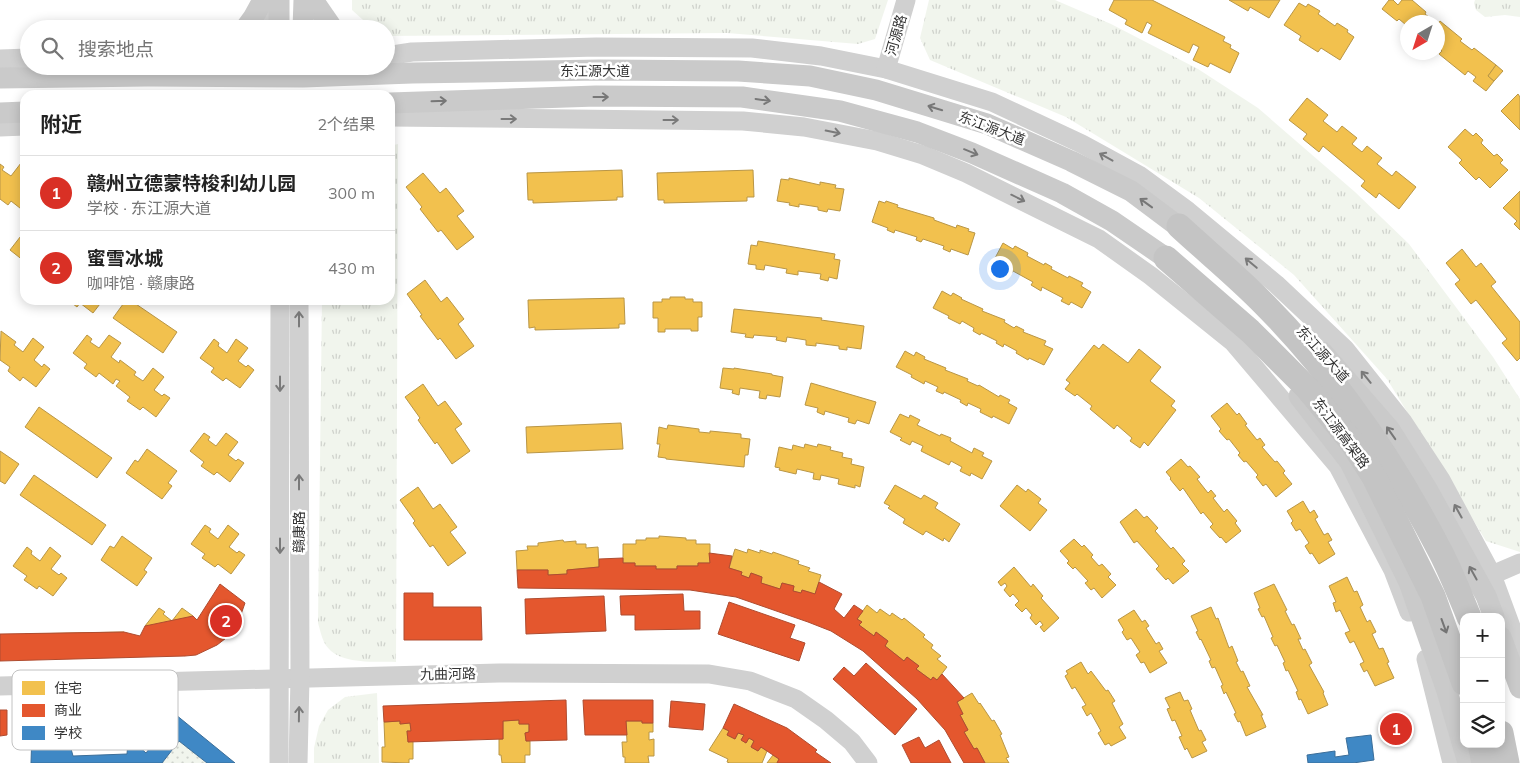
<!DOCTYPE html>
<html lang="zh">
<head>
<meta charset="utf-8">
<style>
	body { margin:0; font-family:Mulish,"Noto Sans SC",sans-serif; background:#f2f2f2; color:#222 }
	.controls { position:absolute; right:15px; bottom:15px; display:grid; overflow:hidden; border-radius:10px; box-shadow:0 2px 12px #0003 }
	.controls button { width:45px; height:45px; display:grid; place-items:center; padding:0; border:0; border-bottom:1px solid #e0e0e0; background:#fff; color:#222; font:25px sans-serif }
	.compass { position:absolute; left:1400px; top:15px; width:45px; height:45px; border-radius:50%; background:#fff; box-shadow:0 2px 12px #0003; rotate:219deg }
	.you { position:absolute; left:999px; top:268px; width:18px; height:18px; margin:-12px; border:4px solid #fff; border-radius:50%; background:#1a73e8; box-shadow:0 0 0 8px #1a73e833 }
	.badge { display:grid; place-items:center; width:32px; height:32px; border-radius:50%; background:#d93025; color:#fff; font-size:16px; font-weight:700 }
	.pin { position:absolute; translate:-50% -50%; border:2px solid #fff; box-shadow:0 1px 5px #0006 }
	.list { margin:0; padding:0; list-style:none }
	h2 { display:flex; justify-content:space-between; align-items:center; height:65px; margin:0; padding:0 20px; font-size:21px }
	h2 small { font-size:16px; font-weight:400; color:#767676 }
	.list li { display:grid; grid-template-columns:32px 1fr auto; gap:15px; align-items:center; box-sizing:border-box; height:75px; padding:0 20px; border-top:1px solid #e0e0e0 }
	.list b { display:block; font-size:19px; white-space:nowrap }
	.list p { margin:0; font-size:16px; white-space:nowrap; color:#767676 }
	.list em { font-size:16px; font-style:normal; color:#767676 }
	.icon { flex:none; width:28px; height:28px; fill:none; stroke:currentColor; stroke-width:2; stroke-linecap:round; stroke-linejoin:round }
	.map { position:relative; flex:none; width:1520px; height:763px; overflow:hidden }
	.search { position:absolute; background:#fff; box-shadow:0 2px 12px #0003; left:20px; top:20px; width:375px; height:55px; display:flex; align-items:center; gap:12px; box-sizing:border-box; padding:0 18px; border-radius:28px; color:#767676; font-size:19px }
	.panel { position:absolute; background:#fff; box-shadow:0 2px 12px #0003; left:20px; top:90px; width:375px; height:215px; border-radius:15px }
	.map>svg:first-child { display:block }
	.grass { fill:url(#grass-tufts) }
	.garden { fill:url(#garden-dots) }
	.homes { fill:#f2c14e; stroke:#b99646 }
	.shops { fill:#e4572e; stroke:#af4c30 }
	.schools { fill:#3f88c5; stroke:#3b6e99 }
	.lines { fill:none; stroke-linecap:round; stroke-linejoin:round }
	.secondary { stroke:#d0d0d0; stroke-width:19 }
	.primary { stroke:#cacaca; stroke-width:21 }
	.highway { stroke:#c4c4c4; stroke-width:25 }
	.oneway { stroke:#777 }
	.oneway2 { stroke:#7a7a7a }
	.oneway3 { stroke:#747474 }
	.labels { text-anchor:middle; stroke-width:5; stroke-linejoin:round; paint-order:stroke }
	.street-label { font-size:14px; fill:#333; stroke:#fff }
	.key { fill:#fff; stroke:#c2c2c2; stroke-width:1 }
	.key-label { font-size:14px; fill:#333 }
</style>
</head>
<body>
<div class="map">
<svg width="1520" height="763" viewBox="0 0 1520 763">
	<defs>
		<pattern id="grass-tufts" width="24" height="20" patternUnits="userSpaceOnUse" patternTransform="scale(1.25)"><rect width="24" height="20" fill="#f1f5ed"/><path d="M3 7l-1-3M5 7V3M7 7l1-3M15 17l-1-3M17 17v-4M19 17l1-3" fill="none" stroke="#cfd2cc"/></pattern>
		<pattern id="garden-dots" width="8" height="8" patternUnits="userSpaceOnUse" patternTransform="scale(1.25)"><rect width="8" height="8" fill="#f1f5ed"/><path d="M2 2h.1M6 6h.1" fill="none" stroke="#cfd2cc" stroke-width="1.8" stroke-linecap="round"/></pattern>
	</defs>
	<rect width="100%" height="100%" fill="#fff"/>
	<!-- grass -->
	<g class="grass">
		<polygon points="352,0 888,0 875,39 858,44 727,33 386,36 386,29 373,29 352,10"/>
		<polygon points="929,0 1055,0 1111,24 1198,69 1258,108 1355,192 1409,244 1493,357 1520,399 1520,552 1486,541 1387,379 1294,275 1199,198 1066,117 930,60 920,38"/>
		<polygon points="1475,0 1520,0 1520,17 1505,15 1485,17 1476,10 1474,3"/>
		<path d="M398,144L396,662C374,661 336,666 324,642C321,636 320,629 318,623L322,300H390V146Z"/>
		<polygon points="377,693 379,763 314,763 314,748 319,726 328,710 345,697"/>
	</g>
	<!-- garden -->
	<polygon class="garden" points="179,741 207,763 162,763"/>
	<!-- homes -->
	<g class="homes">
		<polygon points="1114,0 1152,0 1225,37 1223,41 1231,45 1230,48 1239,53 1230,73 1210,63 1208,67 1193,60 1199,47 1193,44 1189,53 1148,33 1152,25 1147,22 1142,33 1125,24 1127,20 1109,10"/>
		<polygon points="1229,0 1280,0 1269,18 1250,7 1248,11"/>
		<polygon points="1389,0 1393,0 1398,5 1402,0 1412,0 1426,12 1425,14 1435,22 1408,22 1408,30 1404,27 1406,25 1399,19 1397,21 1382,9"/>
		<polygon points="1299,3 1306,7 1308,4 1320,11 1318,14 1335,26 1337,23 1348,30 1347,32 1354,37 1340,60 1321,48 1318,52 1299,40 1301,36 1284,25"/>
		<polygon points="1440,21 1462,39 1460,41 1472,50 1474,48 1496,65 1488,76 1494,81 1486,91 1473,81 1476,77 1468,71 1465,75 1439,54 1442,51 1438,47 1438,24"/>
		<polygon points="1496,65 1503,71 1494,81 1488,76"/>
		<polygon points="1518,94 1520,97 1520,130 1501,111"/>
		<polygon points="1307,98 1328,115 1323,121 1337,132 1342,126 1357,138 1352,144 1362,152 1367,146 1382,158 1377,164 1392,176 1396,171 1416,187 1399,209 1379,193 1376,198 1361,186 1365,181 1323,146 1319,152 1303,139 1307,134 1289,120"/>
		<polygon points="1465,129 1473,136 1476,133 1483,140 1481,143 1494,156 1497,154 1503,160 1500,163 1508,170 1490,188 1479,177 1476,180 1459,163 1462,160 1448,147"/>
		<polygon points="21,163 25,166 25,181 22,185 25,187 25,212 11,201 8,205 0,199 0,164 4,167 2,170 11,176"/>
		<polygon points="622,170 623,197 617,197 617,200 533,203 533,200 528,200 527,173"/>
		<polygon points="753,170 754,197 747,197 747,201 664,203 664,200 658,200 657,173"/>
		<polygon points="423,173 440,193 446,188 464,211 457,216 474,237 457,250 441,230 438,232 420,209 422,207 406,187"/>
		<polygon points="789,178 820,185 820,182 836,185 835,188 844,189 840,211 828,209 827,212 818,210 818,207 799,204 799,207 789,205 790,203 777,201 781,179 789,180"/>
		<polygon points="1520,191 1520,230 1514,224 1517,221 1503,208"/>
		<polygon points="879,201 885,203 886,201 898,205 897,207 934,218 934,220 956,228 957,225 969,229 968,231 975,233 968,255 951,249 950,252 943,249 944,246 923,239 921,242 916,240 917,237 895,230 894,233 887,230 888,228 872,222"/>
		<polygon points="24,232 25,233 25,267 21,265 24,261 10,250"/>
		<polygon points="758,241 835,254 834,259 840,260 837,279 829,277 828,281 820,279 821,274 798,271 798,275 786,273 787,269 765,265 764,270 756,269 756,265 748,264 751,245 757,246"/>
		<polygon points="1003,243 1013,249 1015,246 1028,253 1027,256 1044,265 1045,263 1052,267 1051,269 1068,278 1069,276 1083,283 1081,286 1091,292 1082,308 1071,302 1069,305 1061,301 1063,298 1042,287 1041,291 1031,285 1033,282 1013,271 1011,274 1003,269 1005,266 994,260"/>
		<polygon points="1462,249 1476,267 1481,263 1496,282 1491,286 1520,322 1520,358 1517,361 1502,343 1507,339 1476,300 1471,304 1455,284 1460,280 1446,263"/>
		<polygon points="425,280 441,302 447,297 464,319 458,324 474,346 456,359 440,338 438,340 420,316 422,315 407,294"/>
		<polygon points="942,291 951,296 953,293 962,298 961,299 983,309 982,311 1005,320 1004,322 1014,328 1016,326 1024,330 1023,332 1046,341 1044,345 1053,349 1044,365 1029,358 1028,360 1016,353 1017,351 1004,344 1003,347 996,343 997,341 981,333 980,335 973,331 974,328 962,321 960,324 948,318 949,316 933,308"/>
		<polygon points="670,297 685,297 685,299 693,299 693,302 702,302 702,317 698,317 698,331 691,331 691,329 665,329 665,332 658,332 658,318 653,318 653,302 662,302 662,299 670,299"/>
		<polygon points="624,298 625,324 619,324 619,328 535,330 535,327 529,328 528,300"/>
		<polygon points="68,300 103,300 93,313 80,303 77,307"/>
		<polygon points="126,300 130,300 177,332 163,353 113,318"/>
		<polygon points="734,309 822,318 821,320 864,326 861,349 847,347 847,350 839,349 839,346 816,343 816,346 806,345 806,340 787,337 786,342 776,340 777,337 754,335 753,338 745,337 746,334 731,332"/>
		<polygon points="1,331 16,342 14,345 23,352 33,338 44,347 34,360 42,367 44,364 50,369 36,387 23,377 20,381 8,371 10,367 0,360"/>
		<polygon points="87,335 92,339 90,342 99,348 109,335 121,343 111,357 119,363 120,360 136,372 134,375 143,381 153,368 164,377 154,390 162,396 164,394 170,398 156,417 143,407 140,410 127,401 130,397 116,386 120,381 116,379 113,384 99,373 96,377 84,368 87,364 73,353"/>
		<polygon points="214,339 219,343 218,346 227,353 236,339 248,348 238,361 246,367 248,365 254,370 240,388 226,378 223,381 211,372 214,368 200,358"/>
		<polygon points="1103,344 1128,363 1139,349 1161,367 1150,381 1175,401 1171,406 1176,410 1148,446 1144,442 1140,448 1130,441 1132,438 1117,425 1114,429 1090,409 1092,406 1077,394 1075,396 1065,389 1070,383 1066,380 1094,345 1099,349"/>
		<polygon points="905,351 914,356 916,352 925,357 924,359 946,368 945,370 968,379 967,381 978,386 979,385 999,397 1000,395 1010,400 1008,403 1017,408 1009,424 993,416 992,418 980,412 981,409 968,403 967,406 960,402 961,400 944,392 943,394 936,391 938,387 925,381 924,384 911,377 912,375 896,367"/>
		<polygon points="723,368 734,369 734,368 772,374 772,375 783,377 780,397 767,395 766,399 759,398 760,391 740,388 739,395 732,393 733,390 720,388"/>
		<polygon points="811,383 876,402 869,424 857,420 855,424 848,422 849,418 825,411 824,415 817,412 818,408 805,405"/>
		<polygon points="423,384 438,406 445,401 462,424 455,429 470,451 452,464 437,442 435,444 418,420 420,418 405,397"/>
		<polygon points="1227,403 1237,415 1239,413 1247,424 1245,425 1257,440 1260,438 1265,445 1262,447 1275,462 1277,461 1285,471 1283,473 1292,484 1276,497 1266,484 1263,486 1256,477 1258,475 1246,461 1244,462 1238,455 1240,453 1229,439 1227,440 1219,431 1221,429 1211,416"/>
		<polygon points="39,407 112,458 97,478 25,427"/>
		<polygon points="900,414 909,418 910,415 920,420 917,425 940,436 941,434 951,438 950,441 972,453 974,448 984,453 982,456 992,461 982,479 971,473 970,476 960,471 962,467 951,461 949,465 921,451 923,446 912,441 910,445 900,440 902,438 890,432"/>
		<polygon points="621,423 623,449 527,453 526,427"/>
		<polygon points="668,425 699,429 699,432 710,433 710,431 741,434 741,438 750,439 748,455 745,455 744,467 666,459 666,458 658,457 660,444 657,444 659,427 667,429"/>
		<polygon points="204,433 210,437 208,440 216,446 226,433 238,442 228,455 236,461 238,459 244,463 230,482 217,472 214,475 201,466 204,462 190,451"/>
		<polygon points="805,444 817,447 818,444 831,447 830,450 843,453 842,457 852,459 851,464 864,467 860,487 855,485 855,488 838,484 839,479 821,475 820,480 813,479 814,473 797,469 796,474 779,470 780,468 775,467 779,447 792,450 793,445 804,448"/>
		<polygon points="147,449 177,471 168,483 172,486 162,499 126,473 135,460 138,462"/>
		<polygon points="0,451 19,464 5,484 0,481"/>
		<polygon points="1181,459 1188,467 1190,466 1200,477 1197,479 1208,493 1211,490 1216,496 1213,498 1224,512 1227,509 1237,521 1235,523 1241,531 1226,543 1221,537 1220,538 1210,527 1213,524 1203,512 1201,514 1183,488 1180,491 1170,479 1171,478 1166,472"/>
		<polygon points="34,475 106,525 92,545 20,495"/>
		<polygon points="895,485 921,499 924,495 938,503 935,508 960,524 949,542 944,538 943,541 926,531 923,535 903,523 905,519 888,508 890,506 884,503"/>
		<polygon points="1017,485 1026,492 1028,489 1041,499 1038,503 1047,510 1030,531 1000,506"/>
		<polygon points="418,487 433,509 440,504 457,527 450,532 466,553 448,566 433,545 430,547 413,523 415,521 400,500"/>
		<polygon points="1303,501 1310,513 1314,510 1318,517 1315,519 1324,535 1328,533 1332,540 1328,542 1335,554 1319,564 1312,553 1310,554 1305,546 1309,543 1300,529 1296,531 1291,523 1293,521 1287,511"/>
		<polygon points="1136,509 1144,518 1147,516 1158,528 1155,531 1171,549 1173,547 1185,561 1182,564 1189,571 1173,584 1168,578 1166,580 1156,569 1159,566 1137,541 1134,543 1120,522"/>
		<polygon points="205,525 211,529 209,532 218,539 228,525 239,534 229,547 237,553 239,551 245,555 231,574 218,564 215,567 202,558 205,554 191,544"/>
		<polygon points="122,536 152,558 144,570 147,572 137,586 101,560 110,546 114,548"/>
		<polygon points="659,536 686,538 686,540 696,540 696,544 710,544 710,563 698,563 698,566 677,566 677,569 656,569 656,566 635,566 635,563 623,563 623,544 636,544 636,540 646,540 646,538 659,538"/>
		<polygon points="1074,539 1082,547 1084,545 1093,555 1091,557 1099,566 1102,564 1111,574 1108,577 1116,585 1102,598 1094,588 1091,590 1085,583 1088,581 1075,567 1073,569 1067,563 1069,561 1060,551"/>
		<polygon points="563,540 564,542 576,541 576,544 586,544 586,548 598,547 599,567 567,570 567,574 548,575 548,570 517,570 516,551 528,550 527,546 538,546 538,543"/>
		<polygon points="27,547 32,551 31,554 40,561 50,547 61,556 51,569 59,575 61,573 67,578 53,596 39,586 37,589 24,580 27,576 13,566"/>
		<polygon points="735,549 747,553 748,549 760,553 760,550 772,554 773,552 799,561 798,564 810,568 808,571 821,575 815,594 802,590 801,593 793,591 794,586 782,583 780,589 761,583 762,577 751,573 749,578 741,575 742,572 729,568"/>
		<polygon points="1014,567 1031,587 1033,584 1043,596 1041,598 1059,618 1044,632 1040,627 1043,625 1040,621 1036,625 1030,618 1032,615 1026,608 1022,612 1015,605 1019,601 1013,594 1010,597 1004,590 1007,586 1005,583 1001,586 998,582"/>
		<polygon points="1347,577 1354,592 1357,591 1363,605 1360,607 1367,622 1370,620 1376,632 1372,634 1379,649 1383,648 1389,662 1387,663 1394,678 1375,686 1367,670 1364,672 1360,664 1364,662 1354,641 1350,643 1345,633 1350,631 1340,610 1336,612 1333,603 1336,602 1329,586"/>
		<polygon points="1274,584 1287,610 1285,611 1292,625 1294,624 1301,639 1298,639 1303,650 1305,649 1312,663 1309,665 1324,692 1323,693 1328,705 1308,714 1301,699 1299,700 1296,692 1298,691 1288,670 1286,671 1283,663 1285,662 1277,645 1275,646 1271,638 1273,637 1264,616 1262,617 1258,609 1260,608 1254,593"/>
		<polygon points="867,605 877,613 880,609 890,616 892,613 902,620 904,618 925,635 923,637 933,645 931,648 941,656 937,659 947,667 937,680 933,677 931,680 916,669 919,666 907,657 904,661 885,646 888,641 876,632 874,636 859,625 862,622 857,619"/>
		<polygon points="1211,607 1216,619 1218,618 1229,648 1232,646 1238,661 1236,662 1241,672 1243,671 1250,686 1247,687 1263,715 1261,715 1266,727 1246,736 1240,721 1238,722 1234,714 1236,713 1226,692 1224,694 1221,686 1223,685 1215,667 1212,668 1209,661 1211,660 1201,639 1200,640 1196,632 1198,631 1191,616"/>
		<polygon points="159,608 165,612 163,614 172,621 182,608 193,616 183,630 191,636 193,633 199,638 185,656 172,646 169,650 156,640 159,637 145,626"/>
		<polygon points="1134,610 1142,622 1145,620 1149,626 1146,628 1156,644 1159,642 1163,649 1159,651 1167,663 1150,673 1144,662 1141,663 1136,655 1140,652 1131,638 1127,640 1122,632 1124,630 1118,620"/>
		<polygon points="124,632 125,657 25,659 25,634"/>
		<polygon points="1081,662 1088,674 1091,671 1106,691 1108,690 1115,701 1112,703 1123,724 1119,727 1126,738 1111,746 1109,743 1105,745 1098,733 1101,731 1091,713 1087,716 1082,707 1086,705 1075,687 1072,689 1065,676 1068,674 1066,671"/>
		<polygon points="1180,692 1184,701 1188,700 1192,709 1190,710 1199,731 1201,730 1206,740 1202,742 1207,751 1192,758 1187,748 1185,750 1179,737 1182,736 1175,720 1172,721 1167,709 1170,708 1165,698"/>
		<polygon points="972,693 979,704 980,703 992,721 994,720 1002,734 1000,735 1009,757 1006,758 1009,763 985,763 977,748 974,749 964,732 968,730 960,715 963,714 957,702"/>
		<polygon points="519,720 519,724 529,724 529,732 525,733 526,741 530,741 530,755 525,755 525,763 502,763 501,755 499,755 499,739 503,739 503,721"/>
		<polygon points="400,721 400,724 410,723 411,731 407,731 408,742 413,741 413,759 409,759 409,763 382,762 382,747 385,747 384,722"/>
		<polygon points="626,721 642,721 642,723 653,723 653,732 649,732 649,740 654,739 654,756 648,756 649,763 625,763 625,757 623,757 622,742 627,742"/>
		<polygon points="723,728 729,731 727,735 735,739 738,733 744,735 741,740 746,743 749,738 754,741 751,747 758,751 761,747 767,751 762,763 730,763 727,762 728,759 709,750"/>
		<polygon points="773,755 779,759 777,763 767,763"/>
	</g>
	<!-- shops -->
	<g class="shops">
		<polygon points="709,553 732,556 729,568 742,572 741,575 749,578 751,573 762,577 761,583 780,589 782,583 794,586 793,591 801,593 802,590 815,594 819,582 842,594 834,609 844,618 854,605 863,611 857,619 862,622 859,625 874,636 876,632 888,641 885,646 904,661 907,657 919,666 916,669 931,680 933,677 937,680 942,674 964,698 957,702 963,714 960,715 968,730 964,732 974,749 977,748 985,763 964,763 945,730 917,699 863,651 831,631 808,622 736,597 690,590 518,588 517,570 548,570 548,575 567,574 567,570 599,567 599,559 623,558 623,563 635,563 635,566 656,566 656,569 677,569 677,566 698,566 698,563 710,563"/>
		<polygon points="220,584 245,603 239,620 230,635 217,645 196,655 185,656 0,661 0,634 124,632 140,636 145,626 193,616 197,620"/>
		<polygon points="404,593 433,593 433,607 481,607 482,640 404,640"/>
		<polygon points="683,594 684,611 700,611 700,629 635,630 635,615 621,615 620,596"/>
		<polygon points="604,596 606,631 526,634 525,599"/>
		<polygon points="729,602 795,625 790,638 805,643 799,661 718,634"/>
		<polygon points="866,663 917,709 895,735 833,679 844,667 854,676"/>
		<polygon points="566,700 567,740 526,741 525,733 529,732 529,724 519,724 519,720 503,721 503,739 408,742 407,731 411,731 410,723 400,724 400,721 384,722 383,706"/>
		<polygon points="583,700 653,700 653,723 642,723 642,721 626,721 627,735 585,735"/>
		<polygon points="671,701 705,704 703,730 669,727"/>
		<polygon points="734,704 787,728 817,750 815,752 831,763 777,763 779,759 761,747 758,751 751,747 754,741 749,738 746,743 741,740 744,735 738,733 735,739 727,735 729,731 723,728"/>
		<polygon points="0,710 7,710 7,735 0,736"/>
		<polygon points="919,737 925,748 939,740 951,763 911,763 902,745"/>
	</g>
	<!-- schools -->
	<g class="schools">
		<polygon points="170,710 235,763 207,763 179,741 162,763 31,763 32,731 47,730 48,745 70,745 73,756 127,754 128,742 135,743 146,753 164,730 159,725"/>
		<polygon points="1371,735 1374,760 1353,763 1308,763 1307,755 1335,751 1335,757 1349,755 1346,738"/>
	</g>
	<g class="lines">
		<!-- secondary -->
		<g class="secondary">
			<polyline points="261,0 268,29"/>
			<polyline points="386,56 412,52 596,47 752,48 821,56 886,69 992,102 1082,144 1139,175 1188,211 1276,284 1345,349 1403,422 1441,480 1492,575 1520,651"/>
			<polyline points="0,59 29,58"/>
			<polyline points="886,69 906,0"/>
			<polyline points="390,117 743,121 804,127 877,141 923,155 966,173 1099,239 1151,276 1233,342 1338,466 1393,570 1409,612"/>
			<polyline points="0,127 25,126"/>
			<polyline points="1492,575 1520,563"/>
			<polyline points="1426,659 1452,763"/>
			<polyline points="0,686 499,673 709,674 750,681 796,699 826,720 852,742 868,763"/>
			<polyline points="279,763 280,300"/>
			<polyline points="298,763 300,678 299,300"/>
		</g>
		<!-- primary -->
		<g class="primary">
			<polyline points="313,0 333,29"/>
			<polyline points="245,29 253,18 263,0"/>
			<polyline points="279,29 279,0"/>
			<polyline points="303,29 304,0"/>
			<polyline points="0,78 148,76 303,77 412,73 600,70 738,71 810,76 876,90 987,124 1071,161 1131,191 1191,236"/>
			<polyline points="390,103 596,96 742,97 840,111 917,132 972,153 1062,193 1112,221 1166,258 1177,269"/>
			<polyline points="0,113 25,112"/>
			<polyline points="1322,352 1390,430 1427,489 1486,596 1494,617"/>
			<polyline points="1299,396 1350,462 1409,582 1447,691 1468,763"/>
			<polyline points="1501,637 1520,688"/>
		</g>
		<!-- highway -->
		<g class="highway">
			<path d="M1179,226C1207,252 1238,277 1265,305C1336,377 1394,462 1440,551C1451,572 1460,595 1469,617"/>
			<polyline points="1166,258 1250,331 1307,388 1351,441 1374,477 1433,596 1464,683"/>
			<polyline points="1501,733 1507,763"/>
			<polyline points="1480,744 1484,763"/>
		</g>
	</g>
	<!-- one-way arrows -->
	<defs><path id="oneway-shaft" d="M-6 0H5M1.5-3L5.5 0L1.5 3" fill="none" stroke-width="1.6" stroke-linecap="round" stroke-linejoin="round" transform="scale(1.25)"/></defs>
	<g class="oneway">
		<use href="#oneway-shaft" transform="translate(601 97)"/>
		<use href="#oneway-shaft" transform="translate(763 100) rotate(8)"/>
		<use href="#oneway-shaft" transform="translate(439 101) rotate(-2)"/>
		<use href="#oneway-shaft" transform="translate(935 108) rotate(-163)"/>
		<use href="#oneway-shaft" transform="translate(971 152) rotate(22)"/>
		<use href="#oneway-shaft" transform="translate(1146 203) rotate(-144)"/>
		<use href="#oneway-shaft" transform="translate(1391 433) rotate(-125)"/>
		<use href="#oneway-shaft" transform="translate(1473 573) rotate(-119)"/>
	</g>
	<g class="oneway2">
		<use href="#oneway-shaft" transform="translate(509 119)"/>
		<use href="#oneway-shaft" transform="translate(671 120)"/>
		<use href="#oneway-shaft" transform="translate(833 132) rotate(11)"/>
		<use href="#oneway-shaft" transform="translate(1106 157) rotate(-151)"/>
		<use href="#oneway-shaft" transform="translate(1018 198) rotate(26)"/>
		<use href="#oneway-shaft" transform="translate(1251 263) rotate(-140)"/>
		<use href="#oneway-shaft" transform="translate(299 319) rotate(-90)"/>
		<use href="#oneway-shaft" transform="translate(1366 377) rotate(-129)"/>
		<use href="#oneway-shaft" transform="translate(280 384) rotate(90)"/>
		<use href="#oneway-shaft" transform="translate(299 482) rotate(-90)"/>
		<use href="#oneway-shaft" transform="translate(1458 511) rotate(-119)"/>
		<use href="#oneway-shaft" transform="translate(280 546) rotate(90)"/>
		<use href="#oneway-shaft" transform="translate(299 714) rotate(-89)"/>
	</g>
	<use class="oneway3" href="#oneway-shaft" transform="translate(1444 626) rotate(70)"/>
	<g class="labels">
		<!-- street labels -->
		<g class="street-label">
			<text transform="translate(896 35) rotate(-74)" y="5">河源路</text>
			<text x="595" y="76">东江源大道</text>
			<text transform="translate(992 128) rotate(21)" y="5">东江源大道</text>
			<text transform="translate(1323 354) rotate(48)" y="5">东江源大道</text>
			<text transform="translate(1341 433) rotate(53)" y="5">东江源高架路</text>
			<text transform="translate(299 532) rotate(-90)" y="5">赣康路</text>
			<text transform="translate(448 674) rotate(-1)" y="5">九曲河路</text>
		</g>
	</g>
	<!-- legend -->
	<rect x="12" y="670" width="166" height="80" rx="8" class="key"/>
	<rect x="22" y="681" width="23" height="14" fill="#f2c14e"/>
	<rect x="22" y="704" width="23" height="13" fill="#e4572e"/>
	<rect x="22" y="726" width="23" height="14" fill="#3f88c5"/>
	<g class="key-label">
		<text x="54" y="693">住宅</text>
		<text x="54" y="715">商业</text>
		<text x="54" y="738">学校</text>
	</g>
</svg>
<div class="controls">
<button>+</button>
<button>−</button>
<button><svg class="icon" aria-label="layers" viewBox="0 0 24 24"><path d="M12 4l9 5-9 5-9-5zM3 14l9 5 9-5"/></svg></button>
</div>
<svg class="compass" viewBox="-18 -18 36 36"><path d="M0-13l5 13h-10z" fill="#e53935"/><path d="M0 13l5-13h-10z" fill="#767676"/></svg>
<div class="you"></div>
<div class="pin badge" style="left:1396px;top:729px">1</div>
<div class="pin badge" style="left:226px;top:621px">2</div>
<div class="search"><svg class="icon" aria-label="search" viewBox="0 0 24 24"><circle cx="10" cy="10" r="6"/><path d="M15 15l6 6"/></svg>搜索地点</div>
<section class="panel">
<h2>附近<small>2个结果</small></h2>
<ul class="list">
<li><span class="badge">1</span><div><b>赣州立德蒙特梭利幼儿园</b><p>学校 · 东江源大道</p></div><em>300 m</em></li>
<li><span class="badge">2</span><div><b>蜜雪冰城</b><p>咖啡馆 · 赣康路</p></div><em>430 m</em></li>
</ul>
</section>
</div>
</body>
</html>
